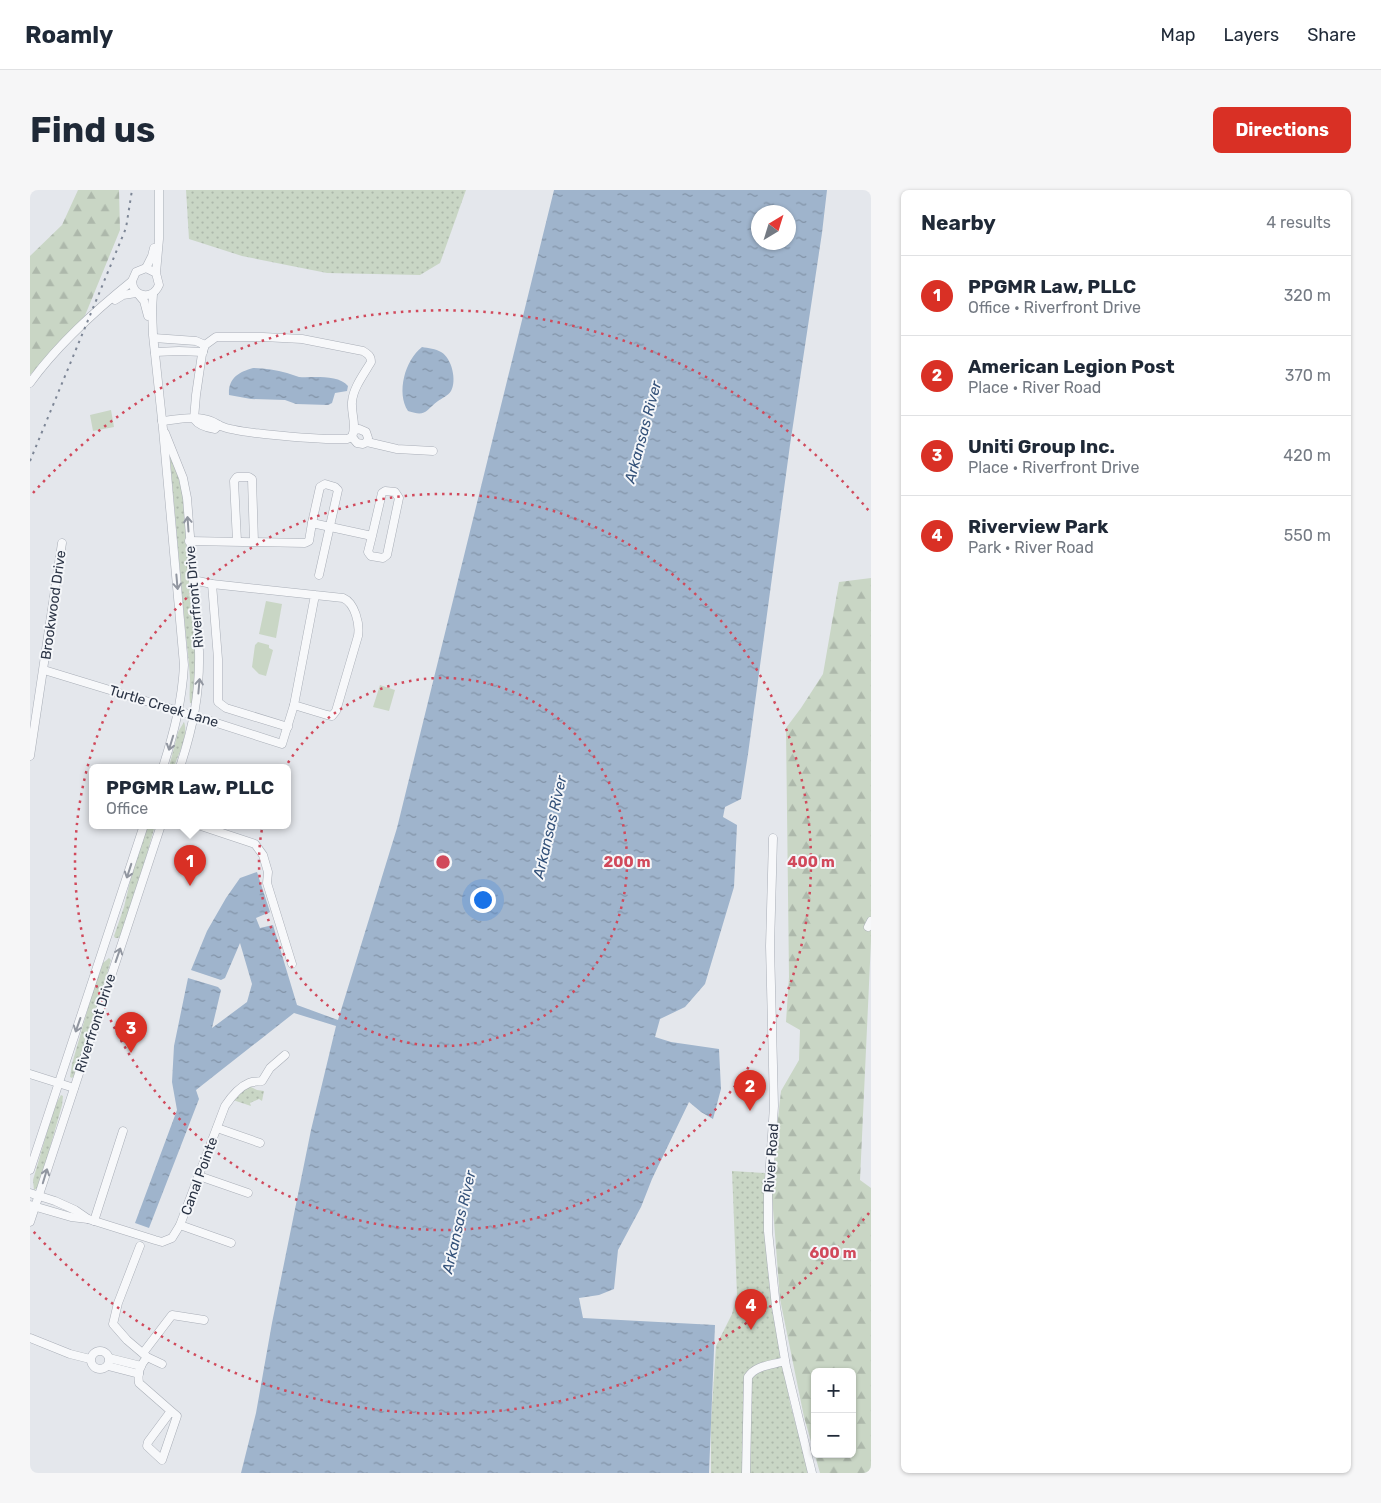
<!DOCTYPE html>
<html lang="en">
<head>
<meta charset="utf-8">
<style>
	body { margin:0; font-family:Rubik,sans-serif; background:#f6f6f7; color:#1f2937 }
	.controls { position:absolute; right:15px; bottom:15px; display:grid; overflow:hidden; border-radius:8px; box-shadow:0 1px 4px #0004 }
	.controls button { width:45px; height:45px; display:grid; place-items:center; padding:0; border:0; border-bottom:1px solid #e0e1e3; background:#fff; color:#1f2937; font:25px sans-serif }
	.compass { position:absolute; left:721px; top:15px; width:45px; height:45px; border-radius:50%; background:#fff; box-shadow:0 1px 4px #0004; rotate:38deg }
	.you { position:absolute; left:452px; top:709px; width:18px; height:18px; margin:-12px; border:4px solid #fff; border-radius:50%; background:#1a73e8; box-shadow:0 0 0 8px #1a73e833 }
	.badge { display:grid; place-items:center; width:32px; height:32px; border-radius:50%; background:#d93025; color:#fff; font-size:16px; font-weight:700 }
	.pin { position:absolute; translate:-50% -41px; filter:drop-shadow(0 1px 2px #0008) }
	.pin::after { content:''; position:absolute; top:26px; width:18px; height:15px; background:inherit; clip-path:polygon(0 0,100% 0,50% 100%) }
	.popup { position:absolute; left:59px; top:574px; width:202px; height:65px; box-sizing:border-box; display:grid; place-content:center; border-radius:8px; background:#fff; filter:drop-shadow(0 1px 4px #0005); font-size:16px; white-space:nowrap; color:#747a83 }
	.popup b { font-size:19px; color:#1f2937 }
	.popup::after { content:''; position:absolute; left:50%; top:100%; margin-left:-10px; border:10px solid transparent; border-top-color:#fff }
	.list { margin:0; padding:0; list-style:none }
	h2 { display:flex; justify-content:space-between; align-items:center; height:65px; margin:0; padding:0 20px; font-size:21px }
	h2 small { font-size:16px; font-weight:400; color:#747a83 }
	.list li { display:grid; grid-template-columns:32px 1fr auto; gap:15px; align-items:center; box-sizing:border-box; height:80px; padding:0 20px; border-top:1px solid #e0e1e3 }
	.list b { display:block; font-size:19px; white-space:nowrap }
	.list p { margin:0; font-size:16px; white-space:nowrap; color:#747a83 }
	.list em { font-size:16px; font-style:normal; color:#747a83 }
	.map { position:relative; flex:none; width:841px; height:1283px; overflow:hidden; border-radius:8px }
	header { display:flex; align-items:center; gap:30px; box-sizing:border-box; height:70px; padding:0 25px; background:#fff; border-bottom:1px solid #e0e1e3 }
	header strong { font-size:24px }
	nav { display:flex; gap:28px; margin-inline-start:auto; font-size:18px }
	.intro { display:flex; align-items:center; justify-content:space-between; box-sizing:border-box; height:120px; padding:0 30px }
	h1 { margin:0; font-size:35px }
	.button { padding:12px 22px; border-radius:8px; background:#d93025; color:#fff; font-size:18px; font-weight:700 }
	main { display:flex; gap:30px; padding:0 30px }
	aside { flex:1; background:#fff; border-radius:8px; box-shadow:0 1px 4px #0004 }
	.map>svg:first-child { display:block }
	.grass { fill:url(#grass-dots) }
	.forest { fill:url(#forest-firs); fill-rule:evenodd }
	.garden { fill:#c9d6c5 }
	.water { fill:url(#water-ripples); fill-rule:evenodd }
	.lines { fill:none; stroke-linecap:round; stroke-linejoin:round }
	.minor-casing { stroke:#a9aeb7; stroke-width:9 }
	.minor { stroke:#f7f8fa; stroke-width:8 }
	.rail { stroke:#7d8696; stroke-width:2; stroke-dasharray:2.5 5; stroke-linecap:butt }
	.oneway { stroke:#9196a0 }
	.ring { fill:none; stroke:#d1495b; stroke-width:2.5; stroke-dasharray:2.5 5 }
	.labels { text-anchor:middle; stroke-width:4; stroke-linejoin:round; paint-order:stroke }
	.street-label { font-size:14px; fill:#2b3445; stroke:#f4f6f9 }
	.water-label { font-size:15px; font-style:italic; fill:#34527a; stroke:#f4f6f9 }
	.centre { fill:#d1495b; stroke:#f4f6f9; stroke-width:2.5 }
	.ring-label { font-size:15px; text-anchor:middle; font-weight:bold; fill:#d1495b; stroke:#f4f6f9; stroke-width:4; stroke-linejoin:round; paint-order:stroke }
</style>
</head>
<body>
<header>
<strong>Roamly</strong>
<nav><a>Map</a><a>Layers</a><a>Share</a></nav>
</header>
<div class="intro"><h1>Find us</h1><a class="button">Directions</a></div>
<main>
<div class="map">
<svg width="841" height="1283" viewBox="0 0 841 1283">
	<defs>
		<pattern id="grass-dots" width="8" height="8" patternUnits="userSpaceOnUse" patternTransform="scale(1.25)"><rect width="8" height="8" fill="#c9d6c5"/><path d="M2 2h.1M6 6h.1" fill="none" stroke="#adb8ab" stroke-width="1.8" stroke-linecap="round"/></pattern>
		<pattern id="forest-firs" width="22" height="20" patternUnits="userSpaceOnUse" patternTransform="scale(1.25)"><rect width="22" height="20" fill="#c9d6c5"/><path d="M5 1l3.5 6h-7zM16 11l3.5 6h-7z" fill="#adb8ab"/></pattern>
		<pattern id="water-ripples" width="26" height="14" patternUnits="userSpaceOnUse" patternTransform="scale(1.25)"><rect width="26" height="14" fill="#9fb4cc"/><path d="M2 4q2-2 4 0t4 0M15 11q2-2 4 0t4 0" fill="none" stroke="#8293a7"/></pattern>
	</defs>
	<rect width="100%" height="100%" fill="#e4e7ec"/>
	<!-- grass -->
	<g class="grass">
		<polygon points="156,0 436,0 410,73 390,85 297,83 212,66 159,49"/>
		<path d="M139,257L152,297L165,439L167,492L162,513H160C159,504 160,497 160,489C159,471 157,455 155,437Z"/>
		<path d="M154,532C159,545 148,565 144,577H139L148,542Z"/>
		<polygon points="118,635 125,635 107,700 91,745 88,748 85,748 84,746 94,717 103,679"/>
		<polygon points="79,768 81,770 62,836 44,886 42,888 40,887 42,874 62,804 73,773"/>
		<polygon points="219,896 227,900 234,901 232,911 229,909 220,913 221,916 203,910 206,905"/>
		<polygon points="31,905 33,906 32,915 9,997 4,1000 3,990 22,925 27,912"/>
		<polygon points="702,981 735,983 734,1026 744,1123 760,1213 779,1283 681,1283 681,1232 686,1156 702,1124 707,1105"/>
	</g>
	<!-- forest -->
	<g class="forest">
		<polygon points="48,0 89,0 90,40 54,128 38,143 0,185 0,66 32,35"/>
		<path d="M841,388V751L830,990L841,998V1283H790L774,1227L750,1109L741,993L751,901L769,870L770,840L756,832L759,787L756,538L771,518L793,484L809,392ZM785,1182H822V1264H785Z"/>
	</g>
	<!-- garden -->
	<g class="garden">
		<polygon points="81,220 84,237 63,241 60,225"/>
		<polygon points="236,411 252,414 246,448 229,444"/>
		<polygon points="228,452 239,455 239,458 243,460 236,486 229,484 222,477 225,455"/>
		<polygon points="350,495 365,500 359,521 343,517"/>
	</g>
	<!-- water -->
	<g class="water">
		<path d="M524,0H797L792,43L760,255L718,564L711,609L695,617L693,627L707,635L704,697L675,794L655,817L630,829L625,847L641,852L689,859L691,899L683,929L671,922L659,912L622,989L611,1017L588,1060L584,1099L569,1105L549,1108L553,1128L685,1135L679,1283H211L226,1223L242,1133L281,940L306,836L264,823L166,900L169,909L119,1038L105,1033L147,920L142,892L144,856L158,788L188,797L191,800L182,838L217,812L222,794L210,753L195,788L191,790L161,780L177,741L196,708L210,688L227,682L240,722L226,728L230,738L243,735L267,815L308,830L367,638ZM728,22H758V52H728Z"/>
		<path d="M392,157C398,158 406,159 411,162C422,168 427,191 421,201C418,206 412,208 408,211C395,221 396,227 378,221C366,203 375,170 392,157Z"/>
		<path d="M223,178C235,178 246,180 257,183C261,184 265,186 269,187C282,188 308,184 318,196L317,201L305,203L302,213L298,215L266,214L255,210L221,209L199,205C198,188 209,182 223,178Z"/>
	</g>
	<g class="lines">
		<defs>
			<g id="minor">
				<polyline points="116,78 122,66 124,58"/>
				<path d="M126,83L116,78L106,82L102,91C103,107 122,111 129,95L126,83L129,49V0"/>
				<path d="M123,104L122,120L123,145L133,239L154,475C152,512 144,542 133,577"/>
				<polyline points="109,105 114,111 118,126"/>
				<polyline points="85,110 93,105 106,103"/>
				<polyline points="124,148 166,151 175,155"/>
				<polyline points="125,162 149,161 173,162"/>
				<path d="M0,193C28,154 65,121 102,91"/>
				<path d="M132,231C146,230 160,226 174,229C181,230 185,233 191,236C197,239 217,242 225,243C256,246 286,250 317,249L322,247C327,235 321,224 322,212C323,198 334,184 341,172C341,166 338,164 333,161L272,149L233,147H186L175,155L172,164L166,205L164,229C169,236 177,238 185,239L189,235"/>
				<polyline points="325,240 329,239 336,242 338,248 337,252"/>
				<path d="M135,243L153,288L157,308L169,461C170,504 163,537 150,577"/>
				<polyline points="322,247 327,253 333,254 337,252 367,259 403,261"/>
				<polyline points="282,333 290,297 295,294 305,297 308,300 289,385"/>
				<polyline points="159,351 275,353 279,351 282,333 342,346 352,303 355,301 365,302 369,308 357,365 353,368 341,366 338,362 342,346"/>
				<polyline points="207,351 204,291 207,287 219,287 222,289 224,352"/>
				<path d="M163,390L182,394L313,408C325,413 330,434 328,446L306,521L302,526L297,525L264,515L285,405"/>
				<polyline points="182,394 188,469 188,512 196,518 258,537"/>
				<polyline points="14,480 165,526 252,554 264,515"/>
				<polyline points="0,566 32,353"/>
				<polyline points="168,635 225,654 233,665 238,682 237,693 262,774"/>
				<polyline points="743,648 740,756 744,916 738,1005 738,1041 746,1117 756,1176 782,1283"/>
				<polyline points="838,737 841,731"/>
				<polyline points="0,884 44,898"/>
				<polyline points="187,938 230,953"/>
				<polyline points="0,980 114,635"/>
				<polyline points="169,986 218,1003"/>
				<path d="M0,1003L25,1011L45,1020L58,1029L125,1050L132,1052L142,1048L150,1035L195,916C201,907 209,897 219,893C224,891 228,892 232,891L240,878L255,865"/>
				<polyline points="0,1015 41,1027 58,1029"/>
				<polyline points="64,1031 93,941"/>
				<polyline points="0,1032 131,635"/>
				<polyline points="150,1035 201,1053"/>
				<polyline points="110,1056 88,1113 83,1134 97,1150 117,1167 132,1174"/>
				<polyline points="0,1148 40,1164 60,1169"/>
				<circle cx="70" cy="1170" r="9"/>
				<polyline points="113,1163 142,1125 174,1130"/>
				<path d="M117,1167C111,1174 107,1184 109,1193L141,1221L118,1252L117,1256L132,1270L147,1226L141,1221"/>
				<polyline points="79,1168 111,1176"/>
				<polyline points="78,1176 109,1184"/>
				<path d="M716,1283L718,1187C726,1175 742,1175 755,1171"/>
			</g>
		</defs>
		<!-- minor casing -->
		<use href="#minor" class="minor-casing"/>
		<!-- minor -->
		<use href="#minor" class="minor"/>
		<!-- rail -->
		<polyline class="rail" points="0,271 96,38 102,0"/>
	</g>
	<!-- one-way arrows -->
	<defs><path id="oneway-shaft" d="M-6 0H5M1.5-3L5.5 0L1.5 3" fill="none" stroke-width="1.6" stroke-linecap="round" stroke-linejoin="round" transform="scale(1.25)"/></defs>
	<g class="oneway">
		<use href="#oneway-shaft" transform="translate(158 334) rotate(-94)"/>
		<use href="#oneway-shaft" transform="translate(147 392) rotate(85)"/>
		<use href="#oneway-shaft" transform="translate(169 496) rotate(-85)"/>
		<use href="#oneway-shaft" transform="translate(141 553) rotate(107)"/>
		<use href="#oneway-shaft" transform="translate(99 681) rotate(108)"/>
		<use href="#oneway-shaft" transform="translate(88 765) rotate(-71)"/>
		<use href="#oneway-shaft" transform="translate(48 835) rotate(109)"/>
		<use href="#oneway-shaft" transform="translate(15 986) rotate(-73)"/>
	</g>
	<!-- distance rings -->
	<g class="ring">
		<circle cx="413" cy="672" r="184"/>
		<circle cx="413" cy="672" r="368"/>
		<path d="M839 1023A552 552 0 0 1 3 1041M3 303A552 552 0 0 1 839 321"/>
	</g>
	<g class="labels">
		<!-- street labels -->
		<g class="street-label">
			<text transform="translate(164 407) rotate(-95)" y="5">Riverfront Drive</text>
			<text transform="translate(23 415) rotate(-82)" y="5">Brookwood Drive</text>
			<text transform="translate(134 516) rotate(17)" y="5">Turtle Creek Lane</text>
			<text transform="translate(65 833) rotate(-72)" y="5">Riverfront Drive</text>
			<text transform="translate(741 968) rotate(-86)" y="5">River Road</text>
			<text transform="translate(169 986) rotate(-70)" y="5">Canal Pointe</text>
		</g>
		<!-- water labels -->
		<g class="water-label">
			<text transform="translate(613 242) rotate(-75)" y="5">Arkansas River</text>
			<text transform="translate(520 637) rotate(-77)" y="5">Arkansas River</text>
			<text transform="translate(429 1032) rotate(-77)" y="5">Arkansas River</text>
		</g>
	</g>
	<circle cx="413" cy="672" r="8" class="centre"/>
	<g class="ring-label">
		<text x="597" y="677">200 m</text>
		<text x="781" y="677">400 m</text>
		<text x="803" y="1068">600 m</text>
	</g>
</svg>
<div class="controls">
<button>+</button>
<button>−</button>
</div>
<svg class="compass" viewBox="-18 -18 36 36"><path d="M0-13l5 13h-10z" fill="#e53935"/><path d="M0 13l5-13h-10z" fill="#747a83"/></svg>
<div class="you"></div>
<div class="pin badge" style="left:160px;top:696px">1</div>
<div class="popup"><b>PPGMR Law, PLLC</b>Office</div>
<div class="pin badge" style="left:720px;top:921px">2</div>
<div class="pin badge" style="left:101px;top:863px">3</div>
<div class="pin badge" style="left:721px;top:1140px">4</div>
</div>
<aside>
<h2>Nearby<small>4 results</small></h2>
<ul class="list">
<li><span class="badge">1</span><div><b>PPGMR Law, PLLC</b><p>Office · Riverfront Drive</p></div><em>320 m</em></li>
<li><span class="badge">2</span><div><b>American Legion Post</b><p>Place · River Road</p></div><em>370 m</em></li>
<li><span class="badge">3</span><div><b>Uniti Group Inc.</b><p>Place · Riverfront Drive</p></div><em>420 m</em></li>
<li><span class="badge">4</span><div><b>Riverview Park</b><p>Park · River Road</p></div><em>550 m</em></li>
</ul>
</aside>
</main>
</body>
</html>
